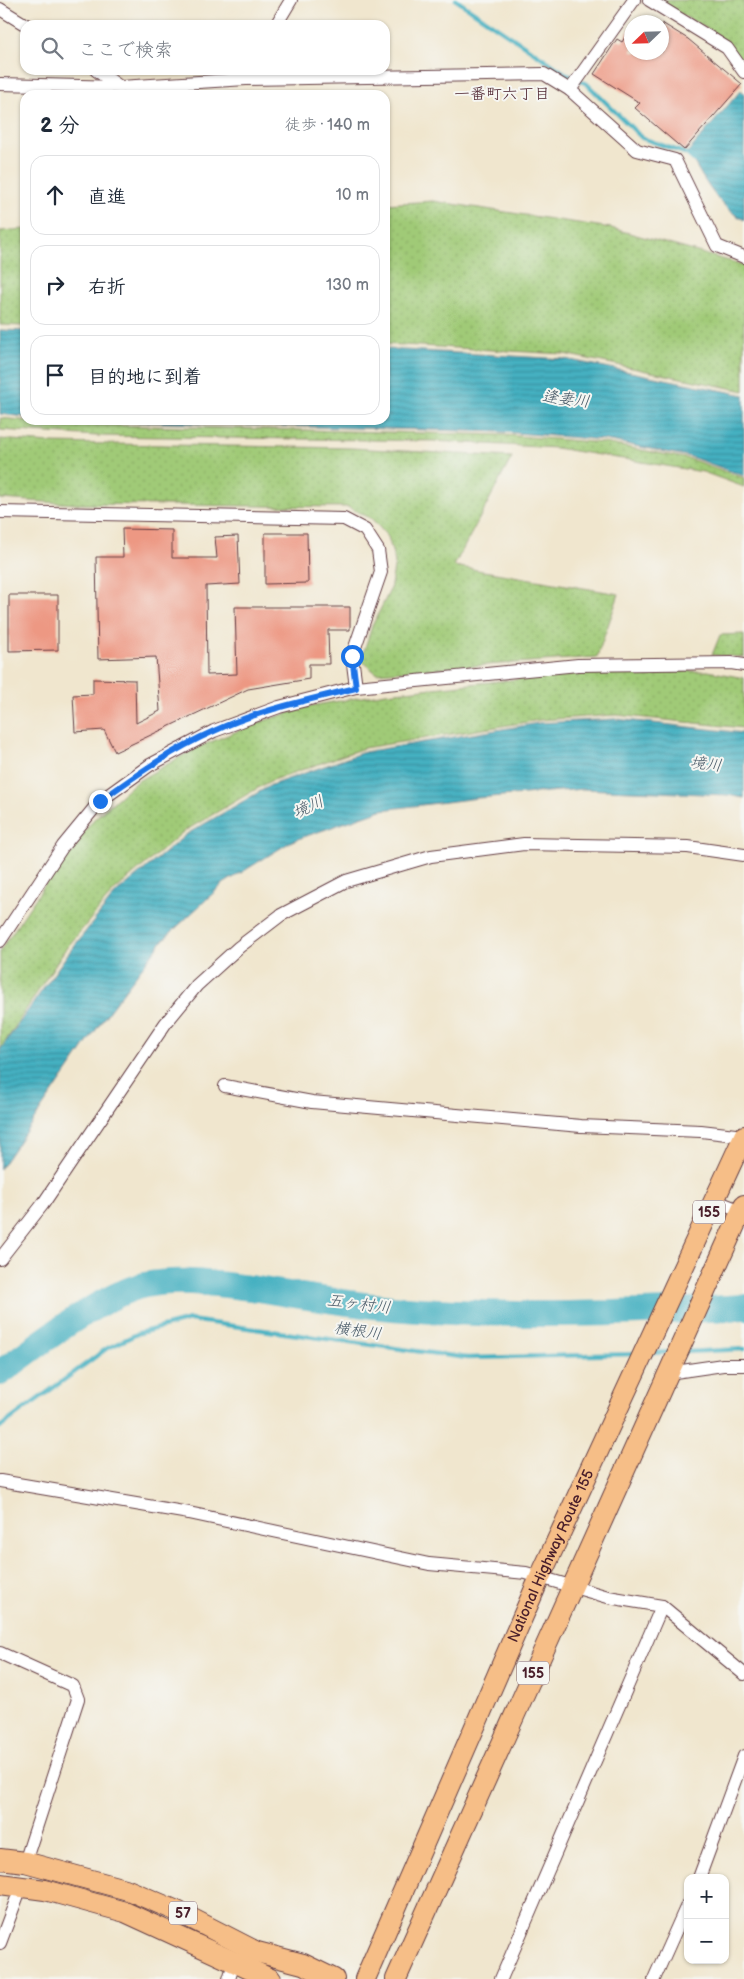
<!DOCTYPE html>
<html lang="ja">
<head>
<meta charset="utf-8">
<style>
	body { margin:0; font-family:"Balsamiq Sans","Klee One",sans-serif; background:#f6f6f7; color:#1f2937 }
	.controls { position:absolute; right:15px; bottom:15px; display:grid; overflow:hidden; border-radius:10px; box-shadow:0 1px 4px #0004 }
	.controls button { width:45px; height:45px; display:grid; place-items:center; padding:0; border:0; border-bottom:1px solid #e0e1e3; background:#fff; color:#1f2937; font:25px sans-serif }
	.compass { position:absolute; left:624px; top:15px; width:45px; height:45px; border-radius:50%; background:#fff; box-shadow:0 1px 4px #0004; rotate:247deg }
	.stop { position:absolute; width:15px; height:15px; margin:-11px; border:4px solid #1a73e8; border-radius:50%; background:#fff }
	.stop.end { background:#1a73e8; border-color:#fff; box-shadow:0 1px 5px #0008 }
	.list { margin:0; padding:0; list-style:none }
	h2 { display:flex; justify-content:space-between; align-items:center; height:65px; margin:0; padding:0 20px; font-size:21px }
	h2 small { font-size:16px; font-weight:400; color:#747a83 }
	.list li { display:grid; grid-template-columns:32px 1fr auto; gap:15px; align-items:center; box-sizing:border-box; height:80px; margin:0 10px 10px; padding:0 10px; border:1px solid #e0e1e3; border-radius:15px }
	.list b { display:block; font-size:19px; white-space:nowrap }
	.list em { font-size:16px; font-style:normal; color:#747a83 }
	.icon { flex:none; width:28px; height:28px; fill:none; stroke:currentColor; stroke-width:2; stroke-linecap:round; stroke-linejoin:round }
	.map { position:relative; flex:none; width:744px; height:1979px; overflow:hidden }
	.search { position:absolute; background:#fff; box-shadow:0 1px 4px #0004; left:20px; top:20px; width:370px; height:55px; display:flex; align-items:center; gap:12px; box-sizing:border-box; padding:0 18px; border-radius:15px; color:#747a83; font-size:19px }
	.panel { position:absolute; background:#fff; box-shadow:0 1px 4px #0004; left:20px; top:90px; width:370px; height:335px; border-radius:15px }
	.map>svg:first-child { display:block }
	.grass { fill:url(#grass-dots); stroke:#757451 }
	.water { fill:url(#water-rules); stroke:#476876 }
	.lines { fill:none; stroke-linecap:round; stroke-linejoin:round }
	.stream { stroke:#44b0c1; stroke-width:4.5 }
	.river { stroke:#44b0c1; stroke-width:26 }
	.building { fill:#ed9883 }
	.minor-casing { stroke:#633d43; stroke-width:14 }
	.primary-casing { stroke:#633d43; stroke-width:22 }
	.trunk-casing { stroke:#633d43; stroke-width:22 }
	.minor { stroke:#fff; stroke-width:12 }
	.primary { stroke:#f6be87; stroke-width:20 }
	.trunk { stroke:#f6be87; stroke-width:20 }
	.route { stroke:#1a73e8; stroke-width:6 }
	.labels { text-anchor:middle; stroke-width:4; stroke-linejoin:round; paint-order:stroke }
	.shield { fill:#f6f6f2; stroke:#7e6067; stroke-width:1 }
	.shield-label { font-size:14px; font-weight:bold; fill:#4a1f2b }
	.street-label { font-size:15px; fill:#4a1f2b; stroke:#f6f6f2 }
	.neighbourhood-label { font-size:16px; fill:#4a1f2b; stroke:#f6f6f2 }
	.water-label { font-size:16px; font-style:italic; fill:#485967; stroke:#f6f6f2 }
</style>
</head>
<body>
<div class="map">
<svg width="744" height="1979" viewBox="0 0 744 1979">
	<defs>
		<pattern id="grass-dots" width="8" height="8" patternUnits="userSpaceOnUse" patternTransform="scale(1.25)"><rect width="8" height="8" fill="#a0ca77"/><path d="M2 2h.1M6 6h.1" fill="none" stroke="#8bad67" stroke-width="1.8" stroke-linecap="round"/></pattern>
		<pattern id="water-rules" width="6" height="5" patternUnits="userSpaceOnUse" patternTransform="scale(1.25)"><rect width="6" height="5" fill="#44b0c1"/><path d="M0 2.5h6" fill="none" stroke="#3b8f9d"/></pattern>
	</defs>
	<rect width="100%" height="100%" fill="#f6f6f2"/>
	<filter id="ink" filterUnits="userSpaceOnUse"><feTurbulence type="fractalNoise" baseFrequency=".02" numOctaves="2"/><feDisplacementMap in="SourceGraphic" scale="10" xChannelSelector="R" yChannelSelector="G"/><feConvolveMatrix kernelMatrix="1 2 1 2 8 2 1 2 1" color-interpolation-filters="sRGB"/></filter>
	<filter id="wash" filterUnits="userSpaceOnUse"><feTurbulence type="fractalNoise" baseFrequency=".0096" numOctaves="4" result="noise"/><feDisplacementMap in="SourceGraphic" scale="20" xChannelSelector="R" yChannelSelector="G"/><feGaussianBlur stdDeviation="1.12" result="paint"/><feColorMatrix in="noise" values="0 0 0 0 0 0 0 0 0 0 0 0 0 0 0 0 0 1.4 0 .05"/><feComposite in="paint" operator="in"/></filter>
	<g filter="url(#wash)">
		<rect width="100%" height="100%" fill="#f0e6ce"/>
		<!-- grass -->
		<g class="grass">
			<polygon points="654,0 744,0 744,69 729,45 715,33"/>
			<polygon points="433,201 611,228 744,265 744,391 564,354 385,344 385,204"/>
			<polygon points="25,229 25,326 0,325 0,231"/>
			<polygon points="0,418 63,424 505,435 604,443 690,459 744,478 744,487 703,472 556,448 433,441 98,436 0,430"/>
			<polygon points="0,439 50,443 352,448 512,457 454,566 619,594 597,657 376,673 361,660 372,626 390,590 395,562 388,537 372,519 348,507 76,504 0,499"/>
			<polygon points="744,634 744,657 712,655 720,635"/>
			<polygon points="708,671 744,678 744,728 616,715 540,720 364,748 270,781 183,832 114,891 64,951 0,1050 0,951 58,865 94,819 136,782 196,748 257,723 310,706 386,693 585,672"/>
		</g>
		<!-- water -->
		<g class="water">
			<path d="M741,90L744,95V220C716,205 704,179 688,152Z"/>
			<polygon points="0,330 25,331 25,417 0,414"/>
			<polygon points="385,349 565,359 744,395 744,476 691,457 605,440 503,432 64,420 385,420"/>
			<polygon points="616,719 744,733 744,798 728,795 583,789 478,798 381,810 292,841 223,884 163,940 109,1011 0,1169 0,1050 67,955 116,893 187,834 271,785 364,752 539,723"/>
		</g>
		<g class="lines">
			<!-- stream -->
			<g class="stream">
				<polyline points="456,0 565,73 587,84 642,138 687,154 695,161"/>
				<polyline points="685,1352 744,1349"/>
				<polyline points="650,1353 672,1352"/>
				<polyline points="0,1427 106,1349 139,1333 190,1320 467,1358 637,1354"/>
			</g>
			<!-- river -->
			<path class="river" d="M0,1373C36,1346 103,1294 145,1285C179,1278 216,1284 250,1288C297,1295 344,1304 392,1308C509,1318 627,1314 744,1307"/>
		</g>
		<g id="blocks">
			<!-- building -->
			<g class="building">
				<polygon points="662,23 688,39 742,84 684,150 635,108 640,103 594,74 617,39 622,42 632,26 632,52 662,52"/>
				<polygon points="122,529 172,530 172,558 217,558 215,537 238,536 240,584 206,586 207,675 237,674 235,607 350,607 350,630 328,630 329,664 309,664 309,679 248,689 115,752 104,730 75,732 73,695 93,694 93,679 135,680 136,723 160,711 156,657 98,659 96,557 123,557"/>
				<polygon points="265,533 307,533 308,583 265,584"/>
				<polygon points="9,595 58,595 58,650 9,651"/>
			</g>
		</g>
	</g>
	<g filter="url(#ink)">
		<use href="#blocks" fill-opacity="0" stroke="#633d43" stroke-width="1"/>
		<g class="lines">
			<defs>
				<g id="minor">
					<polyline points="634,0 570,90 637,150 675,160 717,246 744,257"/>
					<polyline points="649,0 727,48 744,72"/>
					<polyline points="0,9 26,25"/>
					<polyline points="276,25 291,0"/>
					<polyline points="96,70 120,87"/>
					<polyline points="0,84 120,87 246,79 544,74 570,90"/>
					<polyline points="0,512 344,519 365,530 378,550 381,572 352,656 356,687"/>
					<polyline points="0,941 63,846 100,801 150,765 214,731 279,707 356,687 578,665 731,663 744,665"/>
					<polyline points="225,1086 312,1102 581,1126 701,1131 744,1136"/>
					<polyline points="714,1200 744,1212"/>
					<polyline points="0,1259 43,1204 165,1024 197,985 239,947 281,915 346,881 431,856 524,844 688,847 744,855"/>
					<polyline points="668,1373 723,1365 744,1365"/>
					<polyline points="0,1481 189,1513 429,1564 526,1573 608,1597 662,1606 744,1674"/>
					<polyline points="0,1653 73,1686 78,1699 25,1862"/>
					<polyline points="699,1878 744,1756"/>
					<polyline points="0,1943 21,1887"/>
					<polyline points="229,1979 234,1963"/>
					<polyline points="501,1979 662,1606"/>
					<polyline points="654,1979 688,1903"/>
				</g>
				<g id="primary">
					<polyline points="0,1859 25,1862 128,1890 177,1911 257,1952 303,1964 334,1979"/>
					<polyline points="0,1884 45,1890 125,1912 271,1979"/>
				</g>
				<g id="trunk">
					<path id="s1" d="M365,1979L540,1577L744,1136"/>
					<polyline points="396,1979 744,1205"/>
				</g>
			</defs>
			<!-- minor casing -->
			<use href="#minor" class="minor-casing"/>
			<!-- primary casing -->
			<use href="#primary" class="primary-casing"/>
			<!-- trunk casing -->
			<use href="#trunk" class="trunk-casing"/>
			<!-- minor -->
			<use href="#minor" class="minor"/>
			<!-- primary -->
			<use href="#primary" class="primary"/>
			<!-- trunk -->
			<use href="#trunk" class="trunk"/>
		</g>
	</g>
	<g class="lines" filter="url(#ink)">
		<!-- route -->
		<path class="route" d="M100,801C136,775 173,749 214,731C259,710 308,700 356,688L352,656"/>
	</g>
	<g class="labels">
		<!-- shield labels -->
		<g class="shield">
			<rect x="693" y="1200.5" width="32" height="23" rx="4"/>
			<rect x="517" y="1661.5" width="32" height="23" rx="4"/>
			<rect x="169" y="1901.5" width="28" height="23" rx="4"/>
		</g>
		<g class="shield-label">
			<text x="709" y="1217">155</text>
			<text x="533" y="1678">155</text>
			<text x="183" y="1918">57</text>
		</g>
		<!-- street labels -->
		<g class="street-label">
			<text dy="5" stroke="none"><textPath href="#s1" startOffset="462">National Highway Route 155</textPath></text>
		</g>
		<!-- neighbourhood labels -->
		<g class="neighbourhood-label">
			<text x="502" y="99">一番町六丁目</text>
		</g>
		<!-- water labels -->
		<g class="water-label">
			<text transform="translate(566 398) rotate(7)" y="6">逢妻川</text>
			<text transform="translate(706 763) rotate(7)" y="6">境川</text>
			<text transform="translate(308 806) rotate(-25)" y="6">境川</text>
			<text transform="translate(359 1303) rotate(7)" y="6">五ヶ村川</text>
			<text transform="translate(358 1330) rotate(8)" y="6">横根川</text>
		</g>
	</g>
</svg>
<div class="controls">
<button>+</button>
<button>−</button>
</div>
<svg class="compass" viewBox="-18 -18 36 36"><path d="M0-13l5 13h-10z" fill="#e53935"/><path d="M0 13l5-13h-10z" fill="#747a83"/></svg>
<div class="stop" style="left:352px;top:656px"></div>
<div class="stop end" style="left:100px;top:801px"></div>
<div class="search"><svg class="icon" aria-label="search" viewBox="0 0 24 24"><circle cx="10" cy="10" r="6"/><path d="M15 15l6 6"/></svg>ここで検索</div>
<section class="panel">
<h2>2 分<small>徒歩 · 140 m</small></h2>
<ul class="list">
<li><svg class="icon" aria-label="ahead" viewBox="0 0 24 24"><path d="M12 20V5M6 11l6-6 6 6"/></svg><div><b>直進</b></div><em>10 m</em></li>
<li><svg class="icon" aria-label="right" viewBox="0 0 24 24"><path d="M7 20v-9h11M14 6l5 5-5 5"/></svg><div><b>右折</b></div><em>130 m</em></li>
<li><svg class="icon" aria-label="arrive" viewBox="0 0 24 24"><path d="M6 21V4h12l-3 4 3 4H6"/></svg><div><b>目的地に到着</b></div></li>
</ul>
</section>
</div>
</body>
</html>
